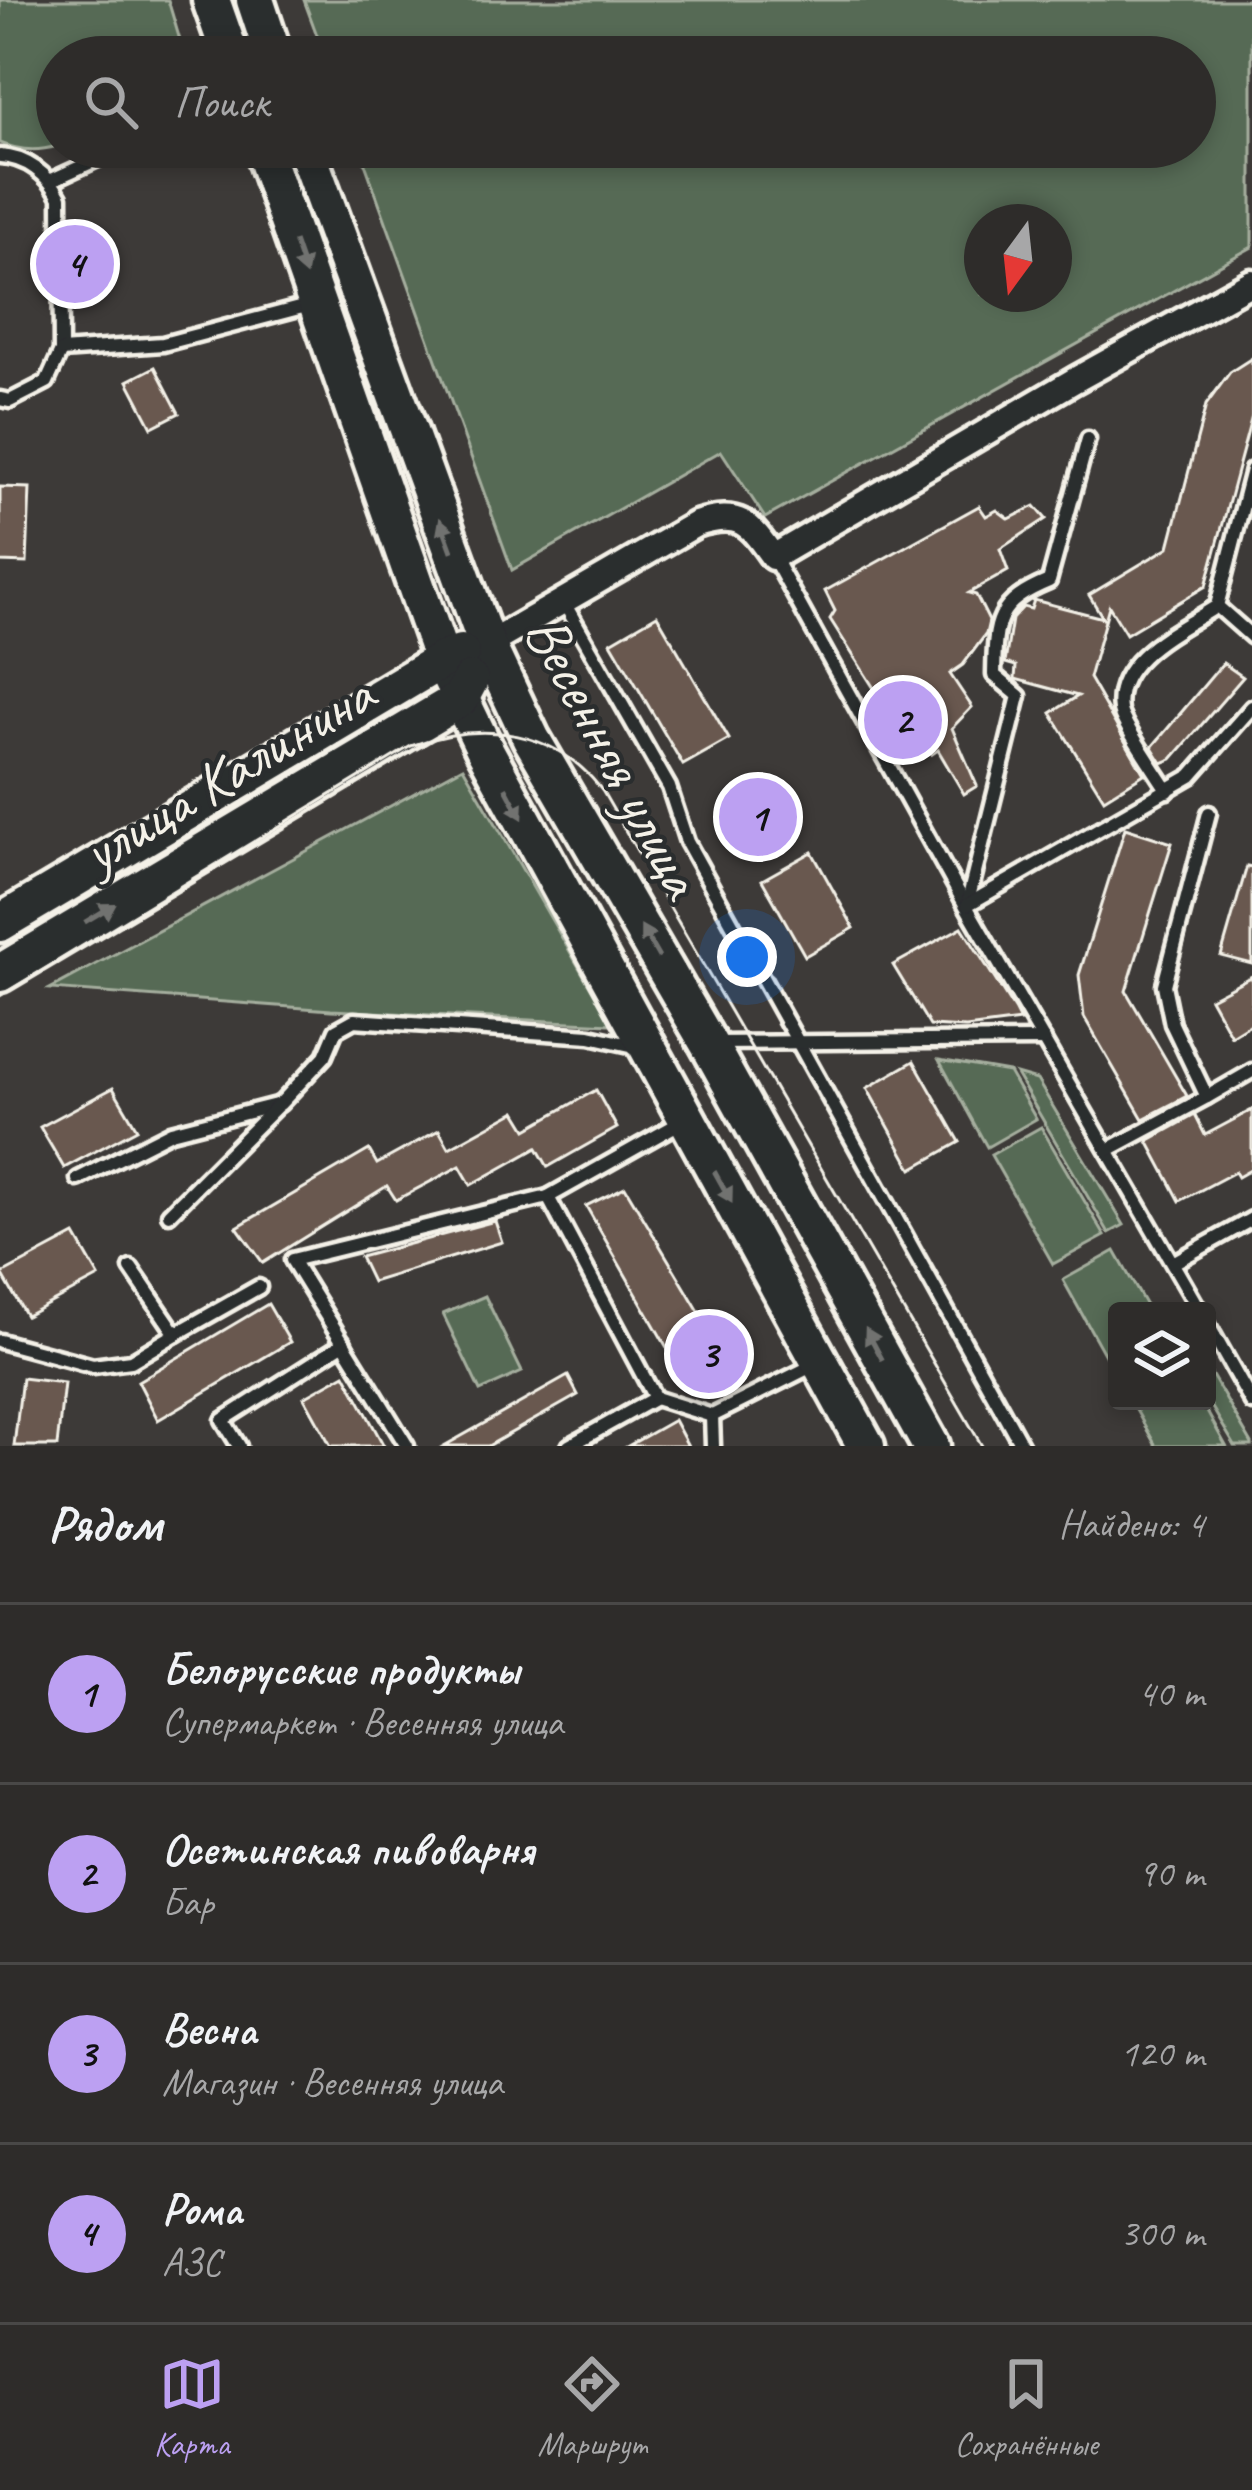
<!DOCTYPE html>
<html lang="ru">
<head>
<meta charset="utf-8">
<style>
	body { margin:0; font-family:Caveat,sans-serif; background:#3a3836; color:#f1f3f6 }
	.controls { position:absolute; right:36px; bottom:36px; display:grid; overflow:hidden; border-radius:12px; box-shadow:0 6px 18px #0003 }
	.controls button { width:108px; height:108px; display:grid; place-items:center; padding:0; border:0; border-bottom:3px solid #494847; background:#2e2c2a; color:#f1f3f6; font:60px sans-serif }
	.compass { position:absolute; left:964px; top:204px; width:108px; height:108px; border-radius:50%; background:#2e2c2a; box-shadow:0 6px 18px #0003; rotate:195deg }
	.you { position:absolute; left:747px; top:957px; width:42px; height:42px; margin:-30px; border:9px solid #fff; border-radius:50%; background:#1a73e8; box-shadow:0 0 0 18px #1a73e833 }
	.badge { display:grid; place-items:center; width:78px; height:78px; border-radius:50%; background:#bca0f2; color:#111; font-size:39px; font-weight:700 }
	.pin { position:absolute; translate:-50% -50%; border:6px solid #fff; box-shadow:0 3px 12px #0006 }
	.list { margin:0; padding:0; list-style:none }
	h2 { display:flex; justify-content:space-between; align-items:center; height:156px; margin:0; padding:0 48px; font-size:51px }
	h2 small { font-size:39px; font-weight:400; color:#a7a7a8 }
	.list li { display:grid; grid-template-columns:78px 1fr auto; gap:36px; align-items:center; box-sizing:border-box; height:180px; padding:0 48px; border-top:3px solid #494847 }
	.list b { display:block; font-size:45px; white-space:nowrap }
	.list p { margin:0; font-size:39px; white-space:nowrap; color:#a7a7a8 }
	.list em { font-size:39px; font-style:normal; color:#a7a7a8 }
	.icon { flex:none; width:66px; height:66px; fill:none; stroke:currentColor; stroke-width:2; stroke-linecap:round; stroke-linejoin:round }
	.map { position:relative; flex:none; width:1252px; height:1446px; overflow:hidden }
	.search { position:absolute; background:#2e2c2a; box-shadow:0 6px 18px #0003; left:36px; right:36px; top:36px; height:132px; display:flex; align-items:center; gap:30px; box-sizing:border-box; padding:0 42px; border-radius:66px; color:#a7a7a8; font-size:45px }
	.sheet { height:876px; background:#2e2c2a }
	nav { display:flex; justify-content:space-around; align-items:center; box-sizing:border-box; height:168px; border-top:3px solid #494847; background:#2e2c2a; font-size:33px; color:#a7a7a8 }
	nav a { display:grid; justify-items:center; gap:6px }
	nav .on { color:#bca0f2 }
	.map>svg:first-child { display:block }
	.green { fill:#566a55; stroke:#a5ae9e; stroke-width:3; fill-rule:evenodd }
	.building { fill:#695950; stroke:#f4f1e8; stroke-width:3 }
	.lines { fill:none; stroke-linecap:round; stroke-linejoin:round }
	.lane-casing { stroke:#f4f1e8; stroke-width:21 }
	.street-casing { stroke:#f4f1e8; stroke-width:33 }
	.secondary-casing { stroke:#f4f1e8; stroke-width:45 }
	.lane { stroke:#2a2d2e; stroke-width:12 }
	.street { stroke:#2a2d2e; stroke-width:24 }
	.secondary { stroke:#2a2d2e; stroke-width:36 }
	.tram { stroke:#f4f1e8; stroke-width:3 }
	.oneway { fill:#71726f }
	.labels { text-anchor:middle; stroke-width:9; stroke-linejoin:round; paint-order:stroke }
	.street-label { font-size:60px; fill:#f4f1e8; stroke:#2a2d2e }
</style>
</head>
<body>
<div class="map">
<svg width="1252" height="1446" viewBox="0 0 1252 1446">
	<rect width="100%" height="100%" fill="#3d3a38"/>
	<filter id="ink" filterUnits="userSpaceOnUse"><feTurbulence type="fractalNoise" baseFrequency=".00833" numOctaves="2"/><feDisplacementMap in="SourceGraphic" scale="24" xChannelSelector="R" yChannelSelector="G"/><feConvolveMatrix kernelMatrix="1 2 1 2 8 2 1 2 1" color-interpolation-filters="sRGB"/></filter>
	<g filter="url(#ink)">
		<!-- green -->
		<g class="green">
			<path d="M0,0H168L185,57H57V146C37,152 19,151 0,143Z"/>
			<path d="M304,0H1252V247L765,518L721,451L512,570L359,147H1195V57H325ZM982,222H1054V294H982Z"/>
			<polygon points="463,767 612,1024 331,1010 50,989"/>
			<polygon points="939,1060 1009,1072 1036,1119 987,1147"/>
			<polygon points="1016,1074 1037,1080 1124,1225 1109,1233"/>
			<polygon points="1041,1127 1105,1236 1053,1264 991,1155"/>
			<polygon points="1115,1251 1149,1311 1117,1311 1117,1377 1063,1280"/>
			<polygon points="485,1296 522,1372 480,1391 443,1314"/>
			<polygon points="1207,1367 1252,1444 1252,1446 1235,1446 1207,1399"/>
			<polygon points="1131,1401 1201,1401 1226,1446 1156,1446"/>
		</g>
		<!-- building -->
		<g class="building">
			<polygon points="1252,358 1252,416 1206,586 1126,634 1109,606 1089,678 1144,774 1104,799 1051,713 1078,696 1015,679 1016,666 1005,663 1012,619 1023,607 1031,609 1034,600 1103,618 1089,595 1169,547 1206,405 1230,372"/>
			<polygon points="155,367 179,413 152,427 128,381"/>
			<polygon points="0,487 30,488 27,563 0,562"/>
			<polygon points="979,506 986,516 997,510 1009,519 1035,506 1046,519 1000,549 1008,571 969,593 976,595 989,621 986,634 963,665 950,674 972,707 952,728 977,786 964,794 938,750 932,754 915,722 900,729 830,619 835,611 825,591"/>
			<polygon points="657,615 729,739 683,765 611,642"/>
			<polygon points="1223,663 1243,677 1172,759 1162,763 1152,747"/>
			<polygon points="1125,828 1172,843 1126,991 1187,1096 1143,1119 1084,1017 1079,975"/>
			<polygon points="812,852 854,928 805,956 762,880"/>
			<polygon points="1247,866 1252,867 1252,964 1221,956"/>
			<polygon points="962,927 1015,1011 1020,1021 966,1028 930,1026 893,965"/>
			<polygon points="1252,976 1252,1023 1231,1036 1210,998"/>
			<polygon points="914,1061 960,1142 912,1169 867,1088"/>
			<polygon points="113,1088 137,1129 64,1168 40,1127"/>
			<polygon points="596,1090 617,1128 548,1167 537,1148 471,1185 460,1166 396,1200 387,1186 263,1263 237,1227 369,1150 377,1164 439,1130 449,1148 516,1111 527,1129"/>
			<polygon points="1252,1110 1252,1169 1238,1177 1235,1172 1180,1201 1148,1141 1195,1115 1205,1135"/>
			<polygon points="625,1187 725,1355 685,1379 586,1206"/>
			<polygon points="495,1221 502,1242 372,1282 360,1257"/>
			<polygon points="75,1235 99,1277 26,1316 2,1274"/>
			<polygon points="268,1304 290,1342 158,1420 138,1381"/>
			<polygon points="345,1374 384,1446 331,1446 304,1397"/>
			<polygon points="568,1376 578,1395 488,1446 444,1446"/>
			<polygon points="22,1378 64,1383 57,1446 14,1446"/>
			<polygon points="674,1420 688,1446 628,1446"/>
		</g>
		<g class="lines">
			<defs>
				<g id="lane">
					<path d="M0,156C26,157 48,174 60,197L61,351L47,382L10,401L0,399"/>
					<polyline points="52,180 124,147"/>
					<polyline points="61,351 163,344 314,304"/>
					<polyline points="773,557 966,906 1200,1311"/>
					<polyline points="563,601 669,787 687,842 1022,1446"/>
					<polyline points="1217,606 1252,637"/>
					<path d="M1168,791C1158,775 1122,723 1120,710C1112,659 1182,629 1217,606L1252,470"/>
					<path d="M967,905L1019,696L994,675C995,620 996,603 1049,581L1088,439"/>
					<polyline points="967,905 1191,776 1252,707"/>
					<polyline points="715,1043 1044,1040"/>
					<polyline points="1207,1097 1252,1071"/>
					<polyline points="1108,1150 1207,1097 1172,1024 1164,985 1209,813"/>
					<polyline points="78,1179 171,1132 280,1104 325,1056 336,1030 354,1020 590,1036 639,1047"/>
					<polyline points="548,1197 655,1398 569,1446"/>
					<polyline points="169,1214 279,1104"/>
					<polyline points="1173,1263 1252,1219"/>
					<polyline points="1207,1323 1252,1403"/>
					<polyline points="176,1334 259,1287"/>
					<polyline points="0,1341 93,1366 131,1361 176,1334 131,1268"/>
					<polyline points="655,1398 712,1416 818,1363"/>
					<polyline points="712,1416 713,1446"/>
					<polyline points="239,1446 223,1420 344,1343"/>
					<polyline points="407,1446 292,1260 548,1197 685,1120"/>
				</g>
				<path id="street" d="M487,645L696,524C740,510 749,523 773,557L1075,380L1252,282"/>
				<g id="secondary">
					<polyline points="211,0 231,57"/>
					<polyline points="255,0 274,57"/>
					<polyline points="262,147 442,660 484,748 866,1446"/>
					<polyline points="305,147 487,645 531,738 708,1043 931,1446"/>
					<polyline points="0,923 442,660 461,653"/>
					<polyline points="0,973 460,699 470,680"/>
				</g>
			</defs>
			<!-- lane casing -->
			<use href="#lane" class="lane-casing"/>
			<!-- street casing -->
			<use href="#street" class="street-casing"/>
			<!-- secondary casing -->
			<use href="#secondary" class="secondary-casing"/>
			<!-- lane -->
			<use href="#lane" class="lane"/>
			<!-- street -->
			<use href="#street" class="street"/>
			<!-- secondary -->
			<use href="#secondary" class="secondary"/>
			<!-- tram -->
			<path class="tram" d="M0,996L411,746C482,720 558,729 603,792L982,1446"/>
		</g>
		<!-- one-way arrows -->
		<defs><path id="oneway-solid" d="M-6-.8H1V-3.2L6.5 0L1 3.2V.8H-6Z" transform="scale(3)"/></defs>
		<g class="oneway">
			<use href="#oneway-solid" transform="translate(300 258) rotate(71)"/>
			<use href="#oneway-solid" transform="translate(446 535) rotate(-110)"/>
			<use href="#oneway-solid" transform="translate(514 803) rotate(62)"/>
			<use href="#oneway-solid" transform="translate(100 913) rotate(-31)"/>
			<use href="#oneway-solid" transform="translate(650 942) rotate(-120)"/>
			<use href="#oneway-solid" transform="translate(723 1187) rotate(61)"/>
			<use href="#oneway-solid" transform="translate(874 1344) rotate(-118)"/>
		</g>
	</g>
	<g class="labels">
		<!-- street labels -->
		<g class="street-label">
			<text transform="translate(615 755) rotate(62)" y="21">Весенняя улица</text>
			<text transform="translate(227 772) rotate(-31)" y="21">улица Калинина</text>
		</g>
	</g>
</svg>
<div class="controls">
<button><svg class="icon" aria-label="layers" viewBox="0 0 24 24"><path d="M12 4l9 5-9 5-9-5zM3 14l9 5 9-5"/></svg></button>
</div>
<svg class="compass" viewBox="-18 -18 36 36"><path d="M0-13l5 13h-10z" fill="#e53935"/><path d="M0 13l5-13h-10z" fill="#a7a7a8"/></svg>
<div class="you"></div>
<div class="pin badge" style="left:758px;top:817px">1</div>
<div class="pin badge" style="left:903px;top:720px">2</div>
<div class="pin badge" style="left:709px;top:1354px">3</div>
<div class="pin badge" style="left:75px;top:264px">4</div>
<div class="search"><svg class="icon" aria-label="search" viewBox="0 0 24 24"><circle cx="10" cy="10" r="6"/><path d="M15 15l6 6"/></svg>Поиск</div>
</div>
<section class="sheet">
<h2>Рядом<small>Найдено: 4</small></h2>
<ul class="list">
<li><span class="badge">1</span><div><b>Белорусские продукты</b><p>Супермаркет · Весенняя улица</p></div><em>40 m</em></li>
<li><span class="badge">2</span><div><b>Осетинская пивоварня</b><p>Бар</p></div><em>90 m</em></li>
<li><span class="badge">3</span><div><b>Весна</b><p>Магазин · Весенняя улица</p></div><em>120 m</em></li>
<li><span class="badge">4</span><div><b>Рома</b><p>АЗС</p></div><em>300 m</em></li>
</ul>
</section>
<nav>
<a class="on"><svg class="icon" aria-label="map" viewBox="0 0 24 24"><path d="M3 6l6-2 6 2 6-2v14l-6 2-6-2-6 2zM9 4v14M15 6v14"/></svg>Карта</a>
<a><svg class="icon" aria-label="directions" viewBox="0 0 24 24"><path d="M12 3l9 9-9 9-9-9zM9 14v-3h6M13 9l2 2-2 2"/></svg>Маршрут</a>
<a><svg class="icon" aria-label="saved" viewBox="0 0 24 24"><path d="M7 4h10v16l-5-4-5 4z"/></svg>Сохранённые</a>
</nav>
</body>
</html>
